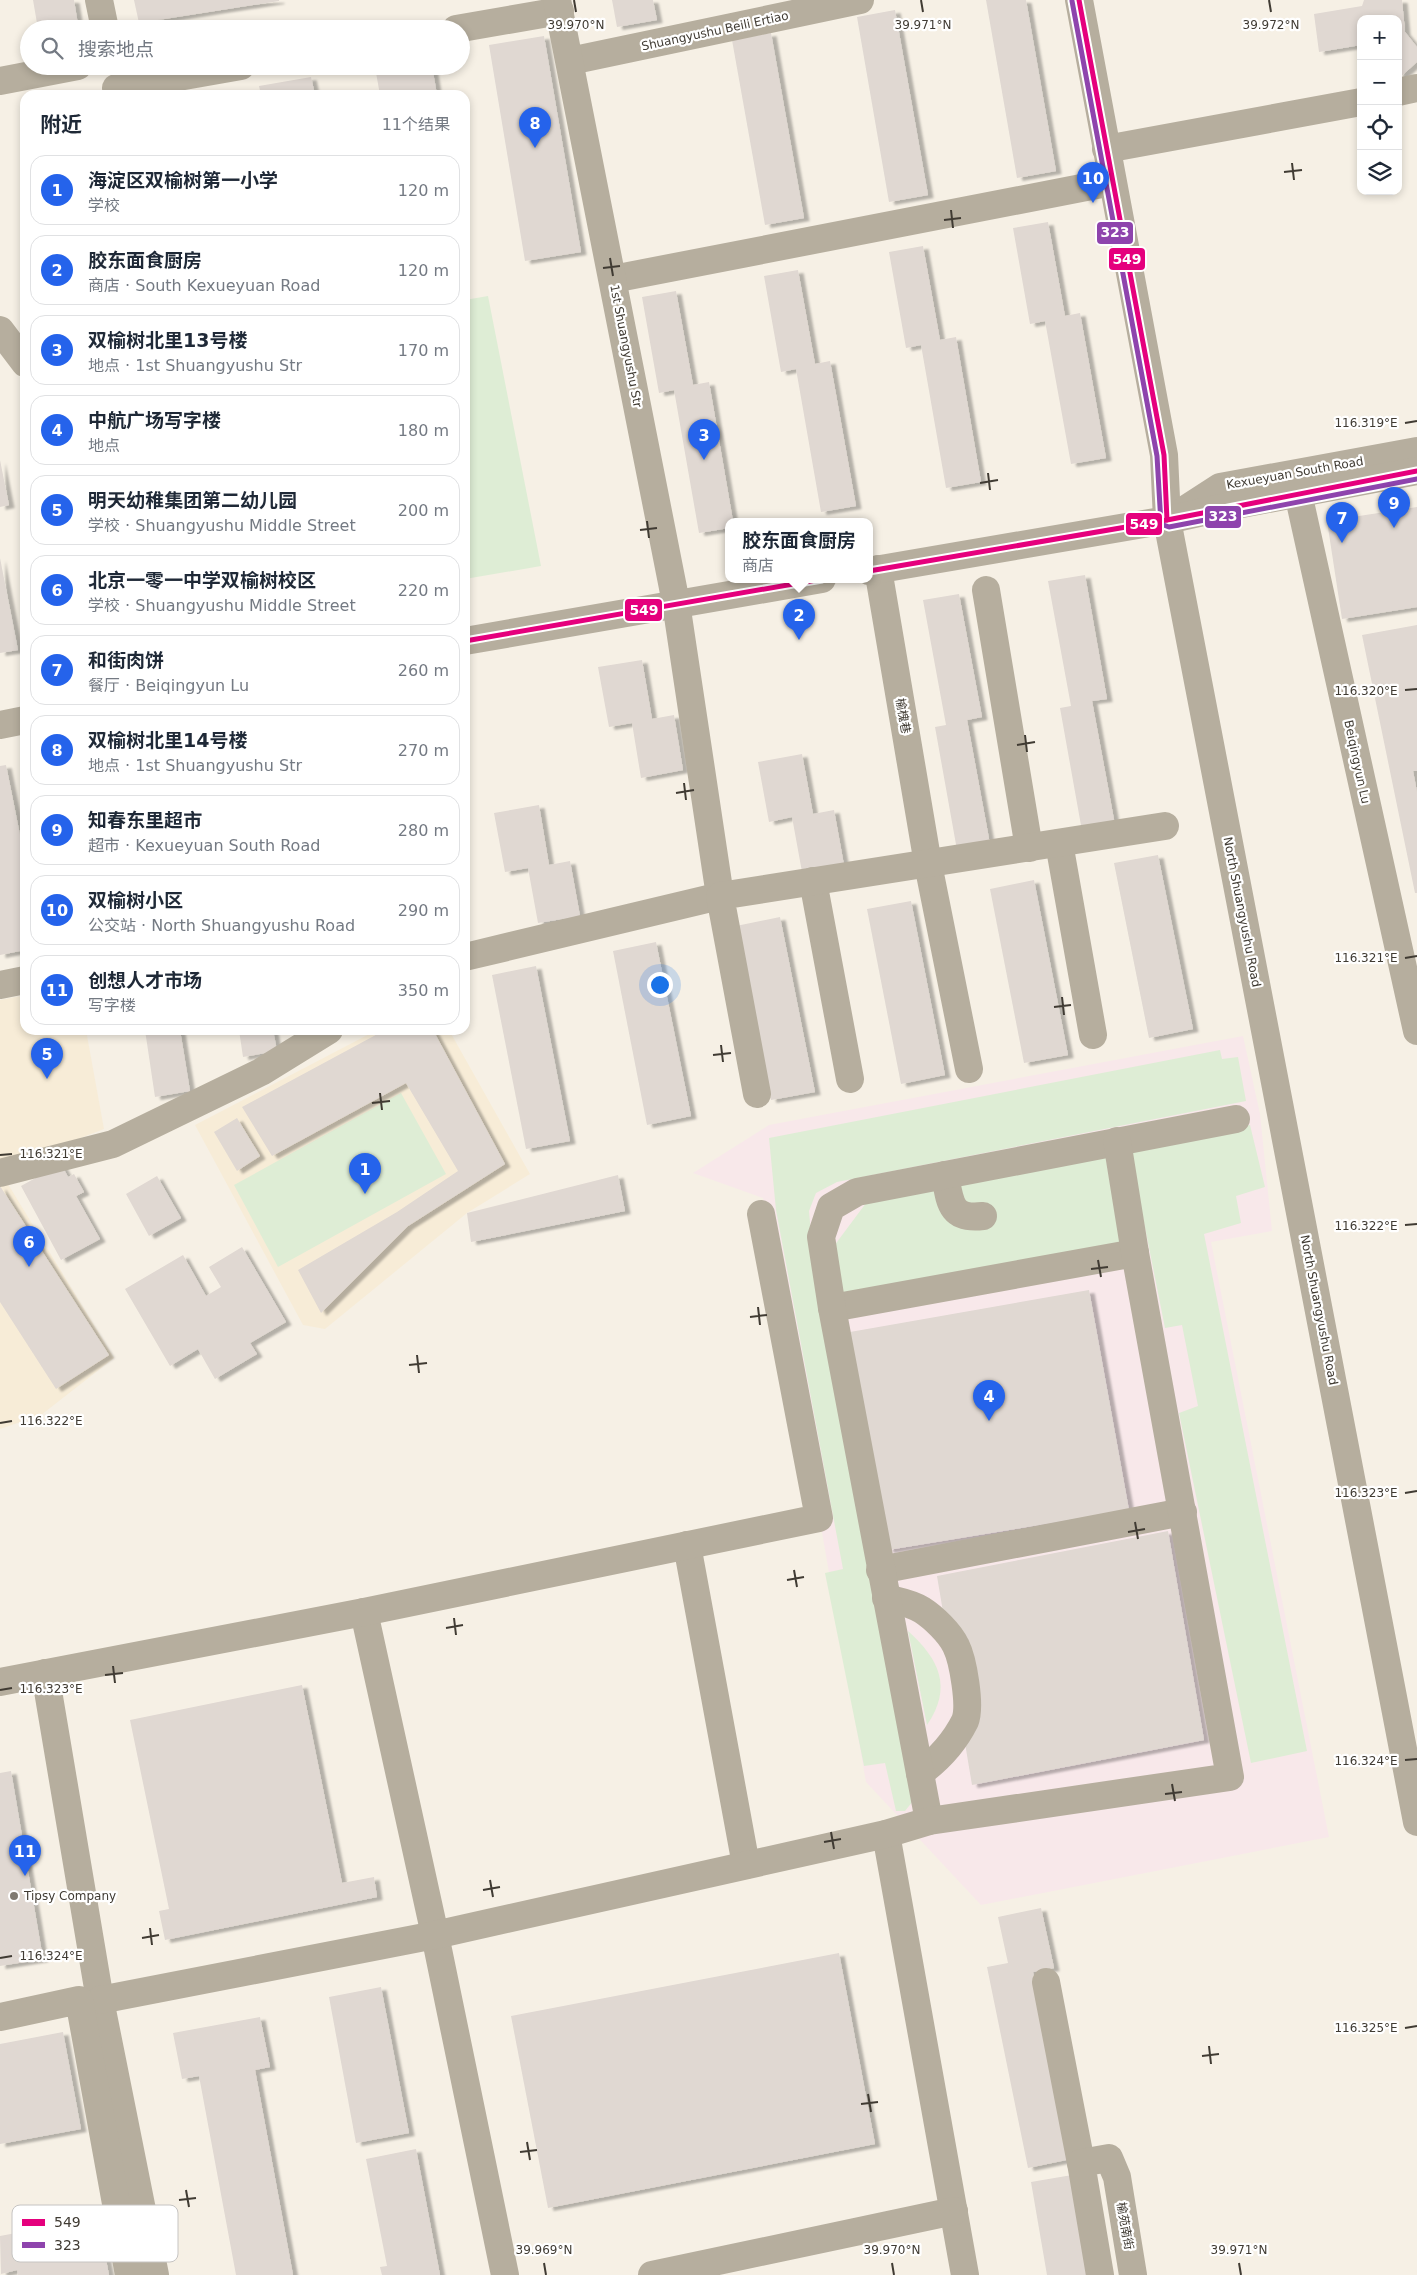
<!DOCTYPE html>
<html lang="zh">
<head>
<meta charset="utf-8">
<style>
	body { margin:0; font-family:"DejaVu Sans","Noto Sans SC",sans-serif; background:#f2f2f3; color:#1f2937 }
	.controls { position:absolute; right:15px; top:15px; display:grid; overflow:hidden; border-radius:10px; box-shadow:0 2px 8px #0003 }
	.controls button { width:45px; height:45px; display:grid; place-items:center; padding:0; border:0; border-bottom:1px solid #e0e1e3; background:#fff; color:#1f2937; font:25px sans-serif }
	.you { position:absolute; left:659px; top:984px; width:18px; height:18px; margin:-12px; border:4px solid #fff; border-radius:50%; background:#1a73e8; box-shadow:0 0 0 8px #1a73e833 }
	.badge { display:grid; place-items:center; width:32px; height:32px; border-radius:50%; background:#2563eb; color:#fff; font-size:16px; font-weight:700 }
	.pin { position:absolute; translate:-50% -41px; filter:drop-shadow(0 1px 2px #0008) }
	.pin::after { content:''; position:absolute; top:26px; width:18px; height:15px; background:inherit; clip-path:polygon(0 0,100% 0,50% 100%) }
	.popup { position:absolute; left:725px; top:518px; width:148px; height:65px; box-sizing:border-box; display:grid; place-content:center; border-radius:10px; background:#fff; filter:drop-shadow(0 1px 4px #0005); font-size:16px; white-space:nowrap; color:#747a83 }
	.popup b { font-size:19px; color:#1f2937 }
	.popup::after { content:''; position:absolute; left:50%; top:100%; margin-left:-10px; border:10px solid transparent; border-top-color:#fff }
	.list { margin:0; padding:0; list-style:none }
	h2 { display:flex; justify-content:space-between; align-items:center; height:65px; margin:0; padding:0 20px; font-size:21px }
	h2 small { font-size:16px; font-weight:400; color:#747a83 }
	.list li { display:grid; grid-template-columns:32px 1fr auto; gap:15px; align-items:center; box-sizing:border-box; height:70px; margin:0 10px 10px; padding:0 10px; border:1px solid #e0e1e3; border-radius:15px }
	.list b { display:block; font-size:19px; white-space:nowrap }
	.list p { margin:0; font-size:16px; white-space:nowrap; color:#747a83 }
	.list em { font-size:16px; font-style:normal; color:#747a83 }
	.icon { flex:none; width:28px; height:28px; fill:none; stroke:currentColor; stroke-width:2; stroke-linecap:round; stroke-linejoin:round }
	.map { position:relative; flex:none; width:1417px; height:2275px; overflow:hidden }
	.search { position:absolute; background:#fff; box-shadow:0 2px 8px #0003; left:20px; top:20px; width:450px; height:55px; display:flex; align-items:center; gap:12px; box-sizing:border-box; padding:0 18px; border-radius:28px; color:#747a83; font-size:19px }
	.panel { position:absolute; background:#fff; box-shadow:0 2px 8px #0003; left:20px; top:90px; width:450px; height:945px; border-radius:15px }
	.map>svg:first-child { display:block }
	.commercial { fill:#f8e8ea }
	.built { fill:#f7ecd7 }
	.green { fill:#deedd5 }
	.building { fill:#e0d8d2; filter:url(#shadow) }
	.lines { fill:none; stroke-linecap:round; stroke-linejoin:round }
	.minor { stroke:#b6ae9e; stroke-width:28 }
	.bus-1-casing { stroke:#fff; stroke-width:9 }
	.bus-2-casing { stroke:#fff; stroke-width:9 }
	.bus-1 { stroke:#e5007d; stroke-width:5 }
	.bus-2 { stroke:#8e44ad; stroke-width:5 }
	.ticks { fill:none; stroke:#403b33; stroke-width:2 }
	.poi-dot { fill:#807a71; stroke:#fff; stroke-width:2 }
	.labels { text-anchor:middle; stroke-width:4.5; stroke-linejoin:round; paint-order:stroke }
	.street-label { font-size:12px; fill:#403b33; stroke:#fff }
	.poi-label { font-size:12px; fill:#403b33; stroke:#fff; text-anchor:start }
	.key { fill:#fff; stroke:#c6c4c2; stroke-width:1 }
	.key-label { font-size:14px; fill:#403b33 }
	.ticks-label { font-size:12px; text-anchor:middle; fill:#403b33; stroke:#fff; stroke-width:4.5; stroke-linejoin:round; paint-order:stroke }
	.line-badge { stroke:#fff; stroke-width:2 }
	.badge-label { font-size:14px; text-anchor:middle; font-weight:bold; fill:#fff }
</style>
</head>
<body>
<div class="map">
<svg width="1417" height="2275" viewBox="0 0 1417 2275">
	<defs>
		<filter id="shadow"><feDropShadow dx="5.5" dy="3" stdDeviation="1" flood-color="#0004"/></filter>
	</defs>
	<rect width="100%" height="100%" fill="#f6f0e5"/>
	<!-- commercial -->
	<polygon class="commercial" points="1243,1036 1260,1114 1272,1231 1211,1242 1329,1837 981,1905 866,1782 763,1198 693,1173 769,1125"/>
	<!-- built -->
	<g class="built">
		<polygon points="25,995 25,1030 86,1030 104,1129 41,1153 0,1161 0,1000"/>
		<polygon points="377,1030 449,1030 530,1174 467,1213 325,1329 303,1325 195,1125"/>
		<polygon points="0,1176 3,1176 114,1358 41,1415 0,1429"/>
	</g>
	<!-- green -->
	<g class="green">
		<polygon points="488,296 541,566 465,579 465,300"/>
		<polygon points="1220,1050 1222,1059 1238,1057 1246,1101 837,1182 816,1193 809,1211 811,1234 917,1796 905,1811 896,1811 885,1763 864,1766 825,1573 843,1569 776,1210 769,1138"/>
		<polygon points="401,1093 446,1174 278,1267 234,1185"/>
		<polygon points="1250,1125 1265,1187 1236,1196 1241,1223 1204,1234 1307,1751 1251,1763 1179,1413 1198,1406 1182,1325 1165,1328 1129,1147"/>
		<polygon points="1105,1153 1120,1241 1111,1250 842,1299 834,1246 869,1199"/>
		<path d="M908,1631C939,1659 953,1687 927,1725Z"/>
	</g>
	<!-- building -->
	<g class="building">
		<polygon points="33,0 74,0 78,25 57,29 38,29"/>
		<polygon points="134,0 279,0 279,1 139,23"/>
		<polygon points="612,0 653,0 657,20 617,27"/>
		<polygon points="986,0 1026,0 1056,171 1017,178"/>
		<polygon points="1364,0 1402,0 1405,32 1417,47 1417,62 1398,79 1398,19 1361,19 1361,45 1319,52 1314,14 1362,6"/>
		<polygon points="895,10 928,195 889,202 857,17"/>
		<polygon points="771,33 804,218 765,225 732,40"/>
		<polygon points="544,36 581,252 525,261 489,45"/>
		<polygon points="432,66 437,95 380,95 375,67"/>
		<polygon points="311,77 315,95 261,95 259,86"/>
		<polygon points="1048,222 1065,316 1080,313 1106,458 1071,464 1045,321 1030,324 1013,228"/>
		<polygon points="923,246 940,340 956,337 981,482 946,488 921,345 906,348 889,252"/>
		<polygon points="798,270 815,364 830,361 856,506 821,512 796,369 781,372 764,276"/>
		<polygon points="676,291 693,385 709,382 733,521 729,521 729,528 699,533 674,390 659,393 642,297"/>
		<polygon points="0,460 9,505 0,507"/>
		<polygon points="1417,507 1417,607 1342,619 1327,521"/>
		<polygon points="0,558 18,650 0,653"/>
		<polygon points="1085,575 1107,699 1092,701 1115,825 1082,831 1060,708 1071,706 1048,581"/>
		<polygon points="959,594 982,717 967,720 990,844 957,850 935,727 946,725 923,600"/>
		<polygon points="1417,625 1417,771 1413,771 1417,792 1417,893 1415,893 1362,635"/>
		<polygon points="642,660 652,719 674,715 683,770 641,778 632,723 609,727 598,667"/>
		<polygon points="802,754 813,814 834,810 844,865 802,872 792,817 769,822 758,762"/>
		<polygon points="6,765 25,860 25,950 0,955 0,766"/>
		<polygon points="539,805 549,865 570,861 580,916 538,923 528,868 505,872 494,813"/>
		<polygon points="1158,855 1193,1029 1149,1038 1114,863"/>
		<polygon points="1034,880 1068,1055 1024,1063 990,889"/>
		<polygon points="911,901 945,1075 901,1084 867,909"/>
		<polygon points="780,917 815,1092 771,1100 736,926"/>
		<polygon points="656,942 691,1116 647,1125 613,951"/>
		<polygon points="536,966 570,1141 526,1149 492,975"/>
		<polygon points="145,1030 180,1030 190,1091 155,1097"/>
		<polygon points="239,1030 273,1030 277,1051 243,1057"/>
		<polygon points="385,1030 433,1030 505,1164 408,1226 321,1313 298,1270 397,1212 458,1171 406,1083 272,1156 242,1107"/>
		<polygon points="237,1118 260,1156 237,1171 214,1132"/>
		<polygon points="61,1164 68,1177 74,1174 84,1192 76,1196 100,1239 61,1260 21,1186"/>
		<polygon points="618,1175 625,1211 471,1242 467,1213"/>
		<polygon points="157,1176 181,1218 149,1236 126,1194"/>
		<polygon points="0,1186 109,1355 56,1389 0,1302"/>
		<polygon points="242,1247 286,1322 250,1343 257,1354 215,1379 198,1349 170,1366 125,1289 183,1255 206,1296 221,1287 209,1267"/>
		<polygon points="1089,1290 1129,1510 888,1550 850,1332"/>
		<polygon points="1168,1531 1204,1740 972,1785 937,1576"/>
		<polygon points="302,1685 342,1883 374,1877 377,1897 165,1940 159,1911 169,1909 130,1720"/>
		<polygon points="11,1771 43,1959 0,1966 0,1773"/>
		<polygon points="1041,1908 1054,1968 1033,1972 1071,2159 1028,2168 987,1967 1008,1963 998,1917"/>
		<polygon points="839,1953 875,2144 548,2208 511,2016"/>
		<polygon points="381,1987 409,2133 356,2143 329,1997"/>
		<polygon points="260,2017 270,2067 255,2070 293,2275 236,2275 199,2076 182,2079 173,2033"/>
		<polygon points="63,2032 81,2129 0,2144 0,2044"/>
		<polygon points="416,2149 440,2275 382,2275 380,2267 387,2266 366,2159"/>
		<polygon points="1072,2175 1090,2275 1047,2275 1031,2182"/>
		<polygon points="96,2207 109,2275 18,2275 17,2270 1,2274 0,2236 16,2233 15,2228 43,2223 44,2227 51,2225 50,2216"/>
	</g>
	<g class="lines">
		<!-- minor -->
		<g class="minor">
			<polyline points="99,0 105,29"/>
			<polyline points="1079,0 1164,455 1167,520 1417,1822"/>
			<polyline points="456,29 560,11"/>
			<polyline points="570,61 860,0"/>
			<polyline points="0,81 78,66"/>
			<polyline points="116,88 241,66"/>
			<polyline points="1398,92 1417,88"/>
			<polyline points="1106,149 1361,102"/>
			<polyline points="613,279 1112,182"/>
			<polyline points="0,330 25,363"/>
			<polyline points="1298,493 1417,1031"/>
			<polyline points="1186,509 1220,487 1417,451"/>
			<polyline points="878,569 928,864 969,1069"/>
			<polyline points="869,571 1167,520 1226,507 1417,471"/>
			<polyline points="986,590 1029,848"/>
			<polyline points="465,641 822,579"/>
			<polyline points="0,725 25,720"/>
			<polyline points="1059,843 1093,1035"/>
			<polyline points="813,881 850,1079"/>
			<polyline points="465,957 720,896 676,603 557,0"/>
			<polyline points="0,985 25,980"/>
			<polyline points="757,1094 720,896 1165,826"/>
			<polyline points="0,1173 113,1144 261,1072 329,1030"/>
			<path d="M945,1175C950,1202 950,1220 983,1216"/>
			<polyline points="832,1308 1135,1253"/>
			<polyline points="687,1545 746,1865"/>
			<polyline points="880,1570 1183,1512"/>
			<path d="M886,1598C897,1601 912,1603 922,1610C933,1617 950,1633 956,1646C963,1660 971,1706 965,1721C955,1741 938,1760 920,1773"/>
			<polyline points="364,1612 435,1935 505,2275"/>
			<polyline points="45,1673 100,2000 155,2275"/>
			<polyline points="0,1682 364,1612 819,1518 761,1214"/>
			<polyline points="929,1821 832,1308 821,1237 831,1207 857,1192 1236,1119"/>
			<polyline points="886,1834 965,2275"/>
			<polyline points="1046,1982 1081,2163"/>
			<polyline points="100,2000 435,1935 886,1834 929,1821 1230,1777 1135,1253 1117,1141"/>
			<polyline points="0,2017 79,2000 129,2275"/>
			<polyline points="652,2275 954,2211"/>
			<polyline points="1100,2275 1081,2163 1109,2158 1117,2177 1133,2275"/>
		</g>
		<defs>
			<g id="bus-1">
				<polyline points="1079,0 1164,455 1167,520"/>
				<polyline points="869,571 1167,520 1417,471"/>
				<polyline points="465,641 822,579"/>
			</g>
			<polyline id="bus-2" points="1072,1 1157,456 1161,524 1169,527 1417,479"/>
		</defs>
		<!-- bus-1 casing -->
		<use href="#bus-1" class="bus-1-casing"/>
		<!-- bus-2 casing -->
		<use href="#bus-2" class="bus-2-casing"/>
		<!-- bus-1 -->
		<use href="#bus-1" class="bus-1"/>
		<!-- bus-2 -->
		<use href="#bus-2" class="bus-2"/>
	</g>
	<!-- ticks -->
	<path class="ticks" d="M574,0L576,12M921,0L923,12M1269,0L1271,12M1292,163L1294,180M1284,172L1302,170M951,210L953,228M944,220L961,218M610,258L613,276M603,268L620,266M1405,423L1417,421M988,473L990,490M980,483L998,480M647,521L649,538M640,530L657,528M1405,690L1417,689M1025,735L1027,752M1017,745L1035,742M684,783L686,800M676,793L694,790M1405,958L1417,956M1062,997L1064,1015M1054,1007L1071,1005M721,1045L723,1062M713,1055L731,1053M380,1093L382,1110M372,1103L390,1101M0,1155L12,1154M1405,1225L1417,1224M1098,1260L1101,1277M1091,1269L1108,1267M758,1307L760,1325M750,1317L767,1315M417,1355L419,1373M409,1365L427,1363M0,1423L12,1421M1405,1493L1417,1491M1135,1522L1138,1539M1128,1532L1145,1529M794,1570L797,1587M787,1580L804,1577M454,1618L456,1635M446,1628L463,1625M113,1666L115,1683M105,1675L123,1673M0,1690L12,1688M1405,1760L1417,1759M1172,1784L1175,1801M1165,1794L1182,1792M831,1832L834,1849M824,1842L841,1839M490,1880L493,1897M483,1890L500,1887M150,1928L152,1945M142,1938L159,1935M0,1958L12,1956M1405,2028L1417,2026M1209,2046L1211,2064M1202,2056L1219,2054M868,2094L871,2112M861,2104L878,2102M527,2142L530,2160M520,2152L537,2150M186,2190L189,2207M179,2200L196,2198M544,2263L546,2275M892,2263L894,2275M1239,2263L1241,2275"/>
	<!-- markers -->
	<circle class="poi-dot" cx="14" cy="1896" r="5"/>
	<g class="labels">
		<!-- street labels -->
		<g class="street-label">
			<text transform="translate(715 31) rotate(-12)" y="4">Shuangyushu Beili Ertiao</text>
			<text transform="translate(626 346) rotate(79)" y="4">1st Shuangyushu Str</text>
			<text transform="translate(1295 473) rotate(-10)" y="4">Kexueyuan South Road</text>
			<text transform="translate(903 716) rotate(80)" y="4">榆槐巷</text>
			<text transform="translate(1357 762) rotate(78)" y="4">Beiqingyun Lu</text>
			<text transform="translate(1242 912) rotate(79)" y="4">North Shuangyushu Road</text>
			<text transform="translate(1319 1310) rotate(79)" y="4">North Shuangyushu Road</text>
			<text transform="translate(1125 2226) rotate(80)" y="4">榆苑南街</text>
		</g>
		<!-- poi labels -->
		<g class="poi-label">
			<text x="24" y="1900">Tipsy Company</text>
		</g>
	</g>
	<!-- legend -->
	<rect x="12" y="2205" width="166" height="57" rx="8" class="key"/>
	<rect x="22" y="2219" width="23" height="7" fill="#e5007d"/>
	<rect x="22" y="2242" width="23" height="6" fill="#8e44ad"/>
	<g class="key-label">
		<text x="54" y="2227">549</text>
		<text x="54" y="2250">323</text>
	</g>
	<g class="ticks-label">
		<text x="576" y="29">39.970°N</text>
		<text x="923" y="29">39.971°N</text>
		<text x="1271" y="29">39.972°N</text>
		<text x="1366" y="427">116.319°E</text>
		<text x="1366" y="695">116.320°E</text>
		<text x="1366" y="962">116.321°E</text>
		<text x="51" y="1158">116.321°E</text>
		<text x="1366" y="1230">116.322°E</text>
		<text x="51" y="1425">116.322°E</text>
		<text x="1366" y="1497">116.323°E</text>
		<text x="51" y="1693">116.323°E</text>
		<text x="1366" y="1765">116.324°E</text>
		<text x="51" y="1960">116.324°E</text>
		<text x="1366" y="2032">116.325°E</text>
		<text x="544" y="2254">39.969°N</text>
		<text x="892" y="2254">39.970°N</text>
		<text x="1239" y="2254">39.971°N</text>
	</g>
	<g class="line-badge">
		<rect x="1096" y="221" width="38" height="24" rx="5" fill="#8e44ad"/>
		<rect x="1108" y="247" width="38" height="24" rx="5" fill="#e5007d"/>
		<rect x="1204" y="505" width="38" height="24" rx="5" fill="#8e44ad"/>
		<rect x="1125" y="512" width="38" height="24" rx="5" fill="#e5007d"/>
		<rect x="624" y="598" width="39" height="24" rx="5" fill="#e5007d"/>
	</g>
	<g class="badge-label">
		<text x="1115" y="237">323</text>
		<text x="1127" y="264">549</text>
		<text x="1223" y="521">323</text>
		<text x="1144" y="529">549</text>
		<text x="644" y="615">549</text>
	</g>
</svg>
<div class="controls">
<button>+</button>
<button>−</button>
<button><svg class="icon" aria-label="locate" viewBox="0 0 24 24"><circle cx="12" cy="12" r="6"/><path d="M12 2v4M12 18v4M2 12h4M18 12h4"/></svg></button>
<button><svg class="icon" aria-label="layers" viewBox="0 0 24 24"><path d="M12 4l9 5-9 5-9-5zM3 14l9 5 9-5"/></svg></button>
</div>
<div class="you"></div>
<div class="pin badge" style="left:365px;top:1194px">1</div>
<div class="pin badge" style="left:799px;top:640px">2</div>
<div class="popup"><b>胶东面食厨房</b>商店</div>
<div class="pin badge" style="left:704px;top:460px">3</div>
<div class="pin badge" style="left:989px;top:1421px">4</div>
<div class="pin badge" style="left:47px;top:1079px">5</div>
<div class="pin badge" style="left:29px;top:1267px">6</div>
<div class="pin badge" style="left:1342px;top:543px">7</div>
<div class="pin badge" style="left:535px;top:148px">8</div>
<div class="pin badge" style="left:1394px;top:528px">9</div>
<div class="pin badge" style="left:1093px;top:203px">10</div>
<div class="pin badge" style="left:25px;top:1876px">11</div>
<div class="search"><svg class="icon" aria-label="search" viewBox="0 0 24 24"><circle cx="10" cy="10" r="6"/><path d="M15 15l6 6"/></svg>搜索地点</div>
<section class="panel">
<h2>附近<small>11个结果</small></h2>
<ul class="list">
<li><span class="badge">1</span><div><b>海淀区双榆树第一小学</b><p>学校</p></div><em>120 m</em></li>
<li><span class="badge">2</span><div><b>胶东面食厨房</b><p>商店 · South Kexueyuan Road</p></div><em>120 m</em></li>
<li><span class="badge">3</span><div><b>双榆树北里13号楼</b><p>地点 · 1st Shuangyushu Str</p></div><em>170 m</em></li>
<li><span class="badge">4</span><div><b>中航广场写字楼</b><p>地点</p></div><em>180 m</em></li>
<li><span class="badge">5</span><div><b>明天幼稚集团第二幼儿园</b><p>学校 · Shuangyushu Middle Street</p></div><em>200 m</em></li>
<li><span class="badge">6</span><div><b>北京一零一中学双榆树校区</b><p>学校 · Shuangyushu Middle Street</p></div><em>220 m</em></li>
<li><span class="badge">7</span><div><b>和街肉饼</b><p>餐厅 · Beiqingyun Lu</p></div><em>260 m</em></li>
<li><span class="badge">8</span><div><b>双榆树北里14号楼</b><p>地点 · 1st Shuangyushu Str</p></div><em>270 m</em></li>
<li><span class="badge">9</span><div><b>知春东里超市</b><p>超市 · Kexueyuan South Road</p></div><em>280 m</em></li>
<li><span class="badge">10</span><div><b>双榆树小区</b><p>公交站 · North Shuangyushu Road</p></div><em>290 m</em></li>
<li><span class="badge">11</span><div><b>创想人才市场</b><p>写字楼</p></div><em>350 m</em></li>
</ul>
</section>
</div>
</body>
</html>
